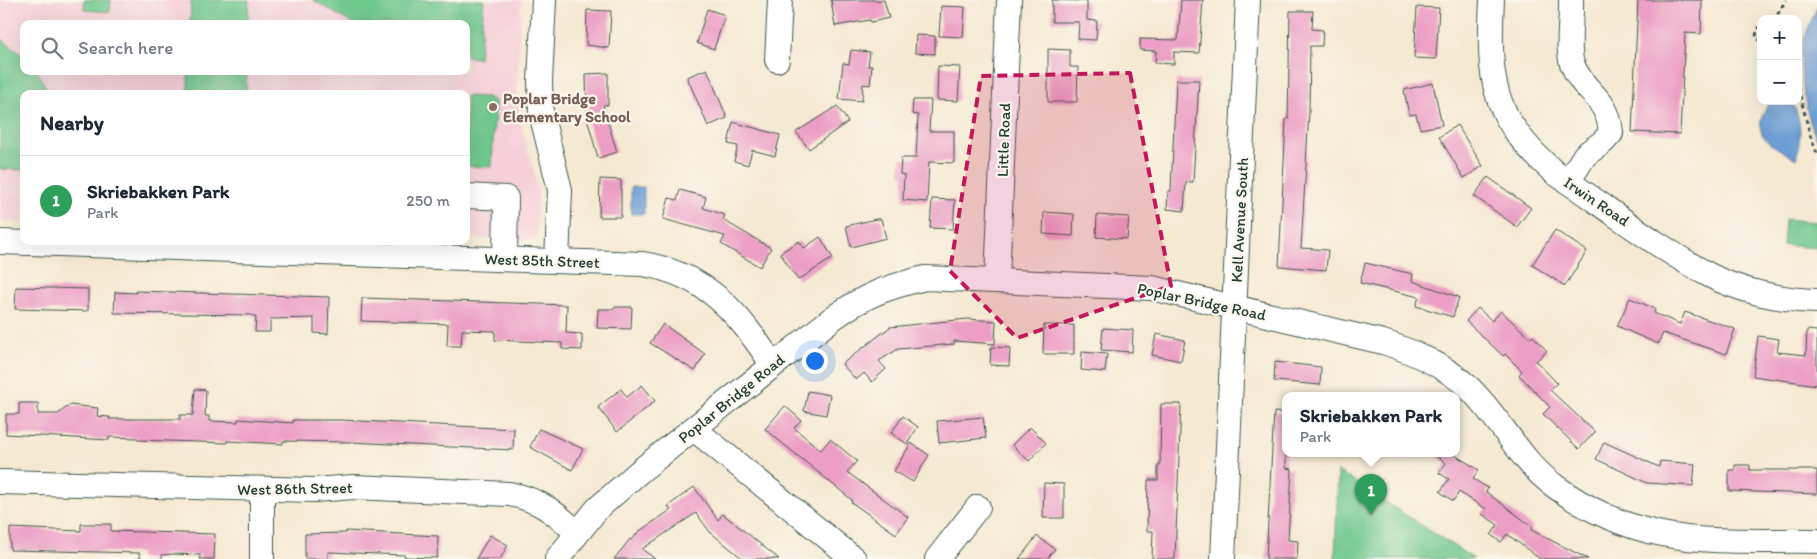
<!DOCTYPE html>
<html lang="en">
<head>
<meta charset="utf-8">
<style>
	body { margin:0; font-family:Itim,sans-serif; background:#f6f6f7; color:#1f2937 }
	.controls { position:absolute; right:15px; top:15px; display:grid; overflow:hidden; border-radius:10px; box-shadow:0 5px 20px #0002 }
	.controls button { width:45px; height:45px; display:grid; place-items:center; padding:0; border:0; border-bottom:1px solid #e0e1e3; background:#fff; color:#1f2937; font:25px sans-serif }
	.you { position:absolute; left:814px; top:360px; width:18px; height:18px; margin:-12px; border:4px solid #fff; border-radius:50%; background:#1a73e8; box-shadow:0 0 0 8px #1a73e833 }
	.badge { display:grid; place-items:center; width:32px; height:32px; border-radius:50%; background:#2563eb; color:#fff; font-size:16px; font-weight:700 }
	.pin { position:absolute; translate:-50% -41px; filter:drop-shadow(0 1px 2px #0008) }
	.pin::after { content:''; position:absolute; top:26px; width:18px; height:15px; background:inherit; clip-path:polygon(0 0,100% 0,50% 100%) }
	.popup { position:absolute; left:1282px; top:392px; width:178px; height:65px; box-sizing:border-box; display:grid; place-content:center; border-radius:10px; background:#fff; filter:drop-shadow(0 1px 4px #0005); font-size:16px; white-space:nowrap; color:#747a83 }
	.popup b { font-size:19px; color:#1f2937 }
	.popup::after { content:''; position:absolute; left:50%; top:100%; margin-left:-10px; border:10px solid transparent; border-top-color:#fff }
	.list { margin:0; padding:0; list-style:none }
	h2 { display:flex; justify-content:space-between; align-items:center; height:65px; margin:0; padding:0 20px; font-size:21px }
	h2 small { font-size:16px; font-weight:400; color:#747a83 }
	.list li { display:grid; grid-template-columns:32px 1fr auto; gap:15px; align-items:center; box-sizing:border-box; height:90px; padding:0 20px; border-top:1px solid #e0e1e3 }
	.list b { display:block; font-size:19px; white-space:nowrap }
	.list p { margin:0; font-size:16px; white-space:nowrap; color:#747a83 }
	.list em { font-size:16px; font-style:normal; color:#747a83 }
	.icon { flex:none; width:28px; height:28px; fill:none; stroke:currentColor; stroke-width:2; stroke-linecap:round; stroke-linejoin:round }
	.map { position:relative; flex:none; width:1817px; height:559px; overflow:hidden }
	.search { position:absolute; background:#fff; box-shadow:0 5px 20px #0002; left:20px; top:20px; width:450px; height:55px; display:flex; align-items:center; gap:12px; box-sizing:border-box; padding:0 18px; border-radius:10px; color:#747a83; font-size:19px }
	.panel { position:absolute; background:#fff; box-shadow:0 5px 20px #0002; left:20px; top:90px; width:450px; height:155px; border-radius:10px }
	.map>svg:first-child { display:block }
	.built { fill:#f6cfd8; fill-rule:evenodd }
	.green { fill:#70c88d; stroke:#488260 }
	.water { fill:#6c9dd6; stroke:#466d85 }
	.building { fill:#ec9ec5 }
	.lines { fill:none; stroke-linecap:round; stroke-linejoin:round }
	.minor-casing { stroke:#3f574c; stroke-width:26 }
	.path { stroke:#3f574c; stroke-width:3; stroke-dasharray:4 4; stroke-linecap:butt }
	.minor { stroke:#fff; stroke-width:24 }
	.marked { fill:#c2185b; fill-opacity:0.2; stroke:#c2185b; stroke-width:4; stroke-dasharray:10 6; stroke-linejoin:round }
	.education-dot { fill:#8d6e63; stroke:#fbf7ec; stroke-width:2 }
	.labels { text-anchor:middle; stroke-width:4.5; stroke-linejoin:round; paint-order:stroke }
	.education-label { font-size:16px; font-weight:bold; fill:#785e54; stroke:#fbf7ec; text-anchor:start }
	.street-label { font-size:16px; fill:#1f3d34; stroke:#fbf7ec }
</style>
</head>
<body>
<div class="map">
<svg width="1817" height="559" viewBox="0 0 1817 559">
	<rect width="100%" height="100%" fill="#fbf7ec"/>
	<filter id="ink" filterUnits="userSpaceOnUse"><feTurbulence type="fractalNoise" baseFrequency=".02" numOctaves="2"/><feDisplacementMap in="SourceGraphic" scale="10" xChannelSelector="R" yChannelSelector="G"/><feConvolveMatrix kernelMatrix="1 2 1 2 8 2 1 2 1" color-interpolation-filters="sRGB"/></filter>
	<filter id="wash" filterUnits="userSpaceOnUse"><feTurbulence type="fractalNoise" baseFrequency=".0096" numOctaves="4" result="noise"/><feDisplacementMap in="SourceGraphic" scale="20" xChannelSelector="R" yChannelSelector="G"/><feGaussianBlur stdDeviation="1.12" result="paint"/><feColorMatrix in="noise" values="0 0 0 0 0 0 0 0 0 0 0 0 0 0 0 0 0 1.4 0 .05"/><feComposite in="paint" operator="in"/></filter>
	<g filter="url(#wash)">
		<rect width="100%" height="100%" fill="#f5e9d2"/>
		<!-- built -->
		<path class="built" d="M0,0H521L517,87L520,121L538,187L537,240L466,238V94H24V222H0ZM24,24H466V71H24Z"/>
		<!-- green -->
		<g class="green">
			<polygon points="84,0 111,0 110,12 84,10"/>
			<polygon points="191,0 249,0 248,24 190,24"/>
			<polygon points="313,0 484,0 479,59 466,56 466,24 353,24"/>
			<polygon points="0,38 24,56 24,71 37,71 50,94 24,94 24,170 0,169"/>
			<polygon points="188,71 247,71 246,94 188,94"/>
			<polygon points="466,96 488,97 495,102 492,167 466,166"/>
			<polygon points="1785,219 1817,222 1817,248 1783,245"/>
			<polygon points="1338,471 1474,559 1335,559"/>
		</g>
		<!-- water -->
		<g class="water">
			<path d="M1817,6V139C1806,122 1799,71 1801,51C1804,36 1812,20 1817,6Z"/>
			<path d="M1770,101H1792C1803,125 1801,134 1796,159C1767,142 1748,136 1770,101Z"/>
			<rect x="631" y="187" width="13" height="27"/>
		</g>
		<g id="blocks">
			<!-- building -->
			<g class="building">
				<polygon points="831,0 884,0 889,18 871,22 870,20 835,26"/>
				<polygon points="1052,0 1087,1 1087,20 1097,21 1096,40 1078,39 1079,22 1052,22"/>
				<polygon points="1181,0 1203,0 1199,53 1174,52 1174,64 1155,63 1156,51 1140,50 1140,39 1178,40"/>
				<polygon points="1638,0 1702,0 1701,34 1685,33 1680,134 1632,132"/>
				<polygon points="941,6 965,7 963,37 939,36"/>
				<polygon points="1417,7 1439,8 1436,59 1414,58"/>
				<polygon points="707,9 725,15 714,49 697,43"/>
				<polygon points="587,10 611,11 609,48 586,45"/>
				<polygon points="1290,11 1313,11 1312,29 1323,30 1322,46 1310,46 1309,113 1301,248 1328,250 1326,270 1279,266 1286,119 1288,119"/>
				<polygon points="916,35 935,36 935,54 915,53"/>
				<polygon points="1048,49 1070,50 1070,67 1078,67 1077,102 1048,102"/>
				<polygon points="851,50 870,52 868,66 872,66 870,85 863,84 862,101 839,99 843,63 849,64"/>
				<polygon points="938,66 960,67 958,101 937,100"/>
				<polygon points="707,69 727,118 708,126 687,77"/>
				<polygon points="608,73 608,105 603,105 617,152 598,158 587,118 586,74"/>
				<polygon points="1176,80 1199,80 1193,182 1186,182 1184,211 1167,209 1168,191 1171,191"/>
				<polygon points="1433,83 1442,125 1420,129 1416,114 1409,115 1404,90"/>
				<polygon points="913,100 931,100 929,131 954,131 954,163 929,162 927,202 903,200 904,175 900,174 901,158 916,158 918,115 912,114"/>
				<polygon points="837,106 848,122 809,149 796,132"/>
				<polygon points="733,122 780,135 775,156 752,150 748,165 734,161 738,146 728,144"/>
				<polygon points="1457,125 1483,166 1464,178 1439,137"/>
				<polygon points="1488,177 1531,208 1517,227 1474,196"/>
				<polygon points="600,179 621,180 621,217 599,217"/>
				<polygon points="680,190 706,197 703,208 725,215 723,220 771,248 760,267 721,244 725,236 663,219 669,198 677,200"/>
				<polygon points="932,199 955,200 953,229 930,228"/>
				<polygon points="1044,212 1074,214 1073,236 1043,234"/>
				<polygon points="1097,215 1129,217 1127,239 1096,237"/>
				<polygon points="876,219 881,219 886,238 851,247 846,226"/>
				<polygon points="1555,230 1587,251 1565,286 1532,265"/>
				<polygon points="820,237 833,258 798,280 780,253 799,241 804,248"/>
				<polygon points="1365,263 1413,274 1412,281 1459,297 1453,317 1416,306 1419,297 1360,283"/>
				<polygon points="16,287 88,289 88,311 15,309"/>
				<polygon points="136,291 329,297 328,334 314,333 314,318 270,319 270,332 255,332 256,317 251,315 114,313 115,292 136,293"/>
				<polygon points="362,298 567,305 566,333 582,334 582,350 562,349 562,343 495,340 495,331 462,330 461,346 447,346 448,324 361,321"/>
				<polygon points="1630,298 1655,309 1654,313 1680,324 1685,312 1735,329 1726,354 1663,333 1658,344 1617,326"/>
				<polygon points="614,307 632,307 631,329 597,328 598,309 614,309"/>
				<polygon points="1478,308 1492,321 1501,311 1530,338 1533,336 1547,351 1536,361 1557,383 1550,390 1595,432 1579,449 1543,414 1550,407 1519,375 1522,371 1505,354 1503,356 1466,321"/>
				<polygon points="967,319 996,321 995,344 954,341 954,344 898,349 879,361 886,369 872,382 864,373 856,380 842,364 890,327"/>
				<polygon points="663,324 705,354 695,371 650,343"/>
				<polygon points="1044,325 1074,325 1074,354 1043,354"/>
				<polygon points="1103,328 1133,330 1132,352 1101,350"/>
				<polygon points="1807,330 1817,331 1817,385 1753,376 1758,336 1779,339 1777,352 1806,355"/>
				<polygon points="1156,334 1185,340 1181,361 1152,355"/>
				<polygon points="991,347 1010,348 1009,366 990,365"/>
				<polygon points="1082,352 1107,354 1105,372 1081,370"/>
				<polygon points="1275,362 1321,367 1320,385 1274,381"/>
				<polygon points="642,385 655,401 617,432 598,407 621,389 627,397"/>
				<polygon points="195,389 206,390 205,416 209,416 209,421 238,422 238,419 293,423 293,420 341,420 514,429 513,450 350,442 283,441 283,444 227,441 227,443 138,440 138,438 109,437 109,440 6,434 6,414 19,414 19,403 38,403 38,414 58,414 70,405 98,408 97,416 110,417 109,419 180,419 180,415 193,415"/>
				<polygon points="808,391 830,395 826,415 804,411"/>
				<polygon points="1161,404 1181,404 1175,559 1152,559 1153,531 1147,531 1148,480 1158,480 1158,466 1160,466"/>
				<polygon points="785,406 801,420 794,428 821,450 830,439 857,461 847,472 908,517 896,534 851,502 852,500 765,429"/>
				<polygon points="1274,412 1286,413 1286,468 1292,469 1288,540 1298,541 1297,559 1266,559"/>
				<polygon points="903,416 918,427 907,444 891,433"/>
				<polygon points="983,417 986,438 939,443 937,421"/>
				<polygon points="1030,427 1046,443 1029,461 1012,445"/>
				<polygon points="539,429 583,449 572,470 530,447"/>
				<polygon points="1604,442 1659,467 1660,461 1695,464 1693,486 1647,483 1596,459"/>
				<polygon points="911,443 929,455 913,482 894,471"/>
				<polygon points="1433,454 1453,454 1479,470 1473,479 1488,488 1486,492 1533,527 1531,530 1588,559 1540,559 1507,534 1501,542 1491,535 1498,525 1482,514 1486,509 1459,492 1453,501 1440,492 1449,479 1439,473 1446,463"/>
				<polygon points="1735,465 1750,465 1750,470 1817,470 1817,494 1729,491 1729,470 1735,470"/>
				<polygon points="1044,483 1064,484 1064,518 1043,518"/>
				<polygon points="694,487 718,520 723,514 779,559 743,559 710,532 696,513 642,549 655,559 614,559 630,539 632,540 638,532 671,510 668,506"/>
				<polygon points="81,524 111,524 111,531 215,534 214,559 200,559 200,555 173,554 162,555 162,559 148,559 140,558 140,553 10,550 10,528 81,531"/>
				<polygon points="346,531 438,536 437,558 405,557 405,555 328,552 328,559 305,559 305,534 346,533"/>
				<polygon points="490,535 508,545 500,559 476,559"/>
				<polygon points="1037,536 1055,549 1047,559 1019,559"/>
			</g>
		</g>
	</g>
	<g filter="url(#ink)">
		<use href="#blocks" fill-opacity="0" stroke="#3f574c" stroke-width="1"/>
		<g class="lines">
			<defs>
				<g id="minor">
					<polyline points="544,0 540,81 541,113 560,190 557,261"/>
					<path d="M1492,0C1488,81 1491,117 1555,173C1605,206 1654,245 1707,274C1739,291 1781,300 1817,301"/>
					<polyline points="777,60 780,0"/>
					<path d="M1568,182L1585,155L1603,142L1611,133C1608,96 1585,95 1573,66C1566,51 1572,18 1571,0"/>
					<polyline points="466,196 506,198 505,259"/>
					<path d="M0,242L643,264C708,275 738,313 773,365"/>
					<polyline points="997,280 1009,0"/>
					<polyline points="694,429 854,559"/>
					<path d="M0,482L314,490L354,487L509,494C539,499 556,513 577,533"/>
					<polyline points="262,489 262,559"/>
					<path d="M557,559L597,509L640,471L833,318C865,295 887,287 925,278L1152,288L1383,342C1414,352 1445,365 1469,388C1501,418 1519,461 1556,487C1586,509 1625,527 1662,534C1711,544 1767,540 1817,541"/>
					<polyline points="937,559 978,507"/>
					<polyline points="1223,559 1248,0"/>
				</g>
			</defs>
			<!-- minor casing -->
			<use href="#minor" class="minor-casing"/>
			<!-- path -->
			<g class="path">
				<polyline points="1771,19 1777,15 1786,0"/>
				<polyline points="1761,26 1757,30 1756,37 1761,41"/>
				<polyline points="1798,88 1811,138 1817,153"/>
			</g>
			<!-- minor -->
			<use href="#minor" class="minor"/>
		</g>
	</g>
	<!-- marked area -->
	<path class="marked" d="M1130,73L1171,286L1017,338L950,271L981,76Z"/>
	<!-- markers -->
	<circle class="education-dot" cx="493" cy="107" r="5"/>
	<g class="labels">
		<!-- education labels -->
		<g class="education-label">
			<text x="503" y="104">Poplar Bridge<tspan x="503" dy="18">Elementary School</tspan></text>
		</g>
		<!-- street labels -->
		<g class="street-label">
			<text transform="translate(1003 140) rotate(-88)" y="6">Little Road</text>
			<text transform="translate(1597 201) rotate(34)" y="6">Irwin Road</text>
			<text transform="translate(1239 220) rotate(-87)" y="6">Kell Avenue South</text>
			<text transform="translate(542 260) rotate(2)" y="6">West 85th Street</text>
			<text transform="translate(1202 301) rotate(12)" y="6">Poplar Bridge Road</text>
			<text transform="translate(731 398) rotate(-39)" y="6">Poplar Bridge Road</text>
			<text transform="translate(295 488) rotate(-1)" y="6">West 86th Street</text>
		</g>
	</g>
</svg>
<div class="controls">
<button>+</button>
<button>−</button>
</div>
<div class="you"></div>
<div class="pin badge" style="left:1371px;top:515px;background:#2e9e5b">1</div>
<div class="popup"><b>Skriebakken Park</b>Park</div>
<div class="search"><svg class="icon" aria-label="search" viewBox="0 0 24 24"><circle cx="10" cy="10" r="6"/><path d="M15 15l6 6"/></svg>Search here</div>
<section class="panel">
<h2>Nearby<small></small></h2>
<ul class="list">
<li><span class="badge" style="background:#2e9e5b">1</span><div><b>Skriebakken Park</b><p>Park</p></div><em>250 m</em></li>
</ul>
</section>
</div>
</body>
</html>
